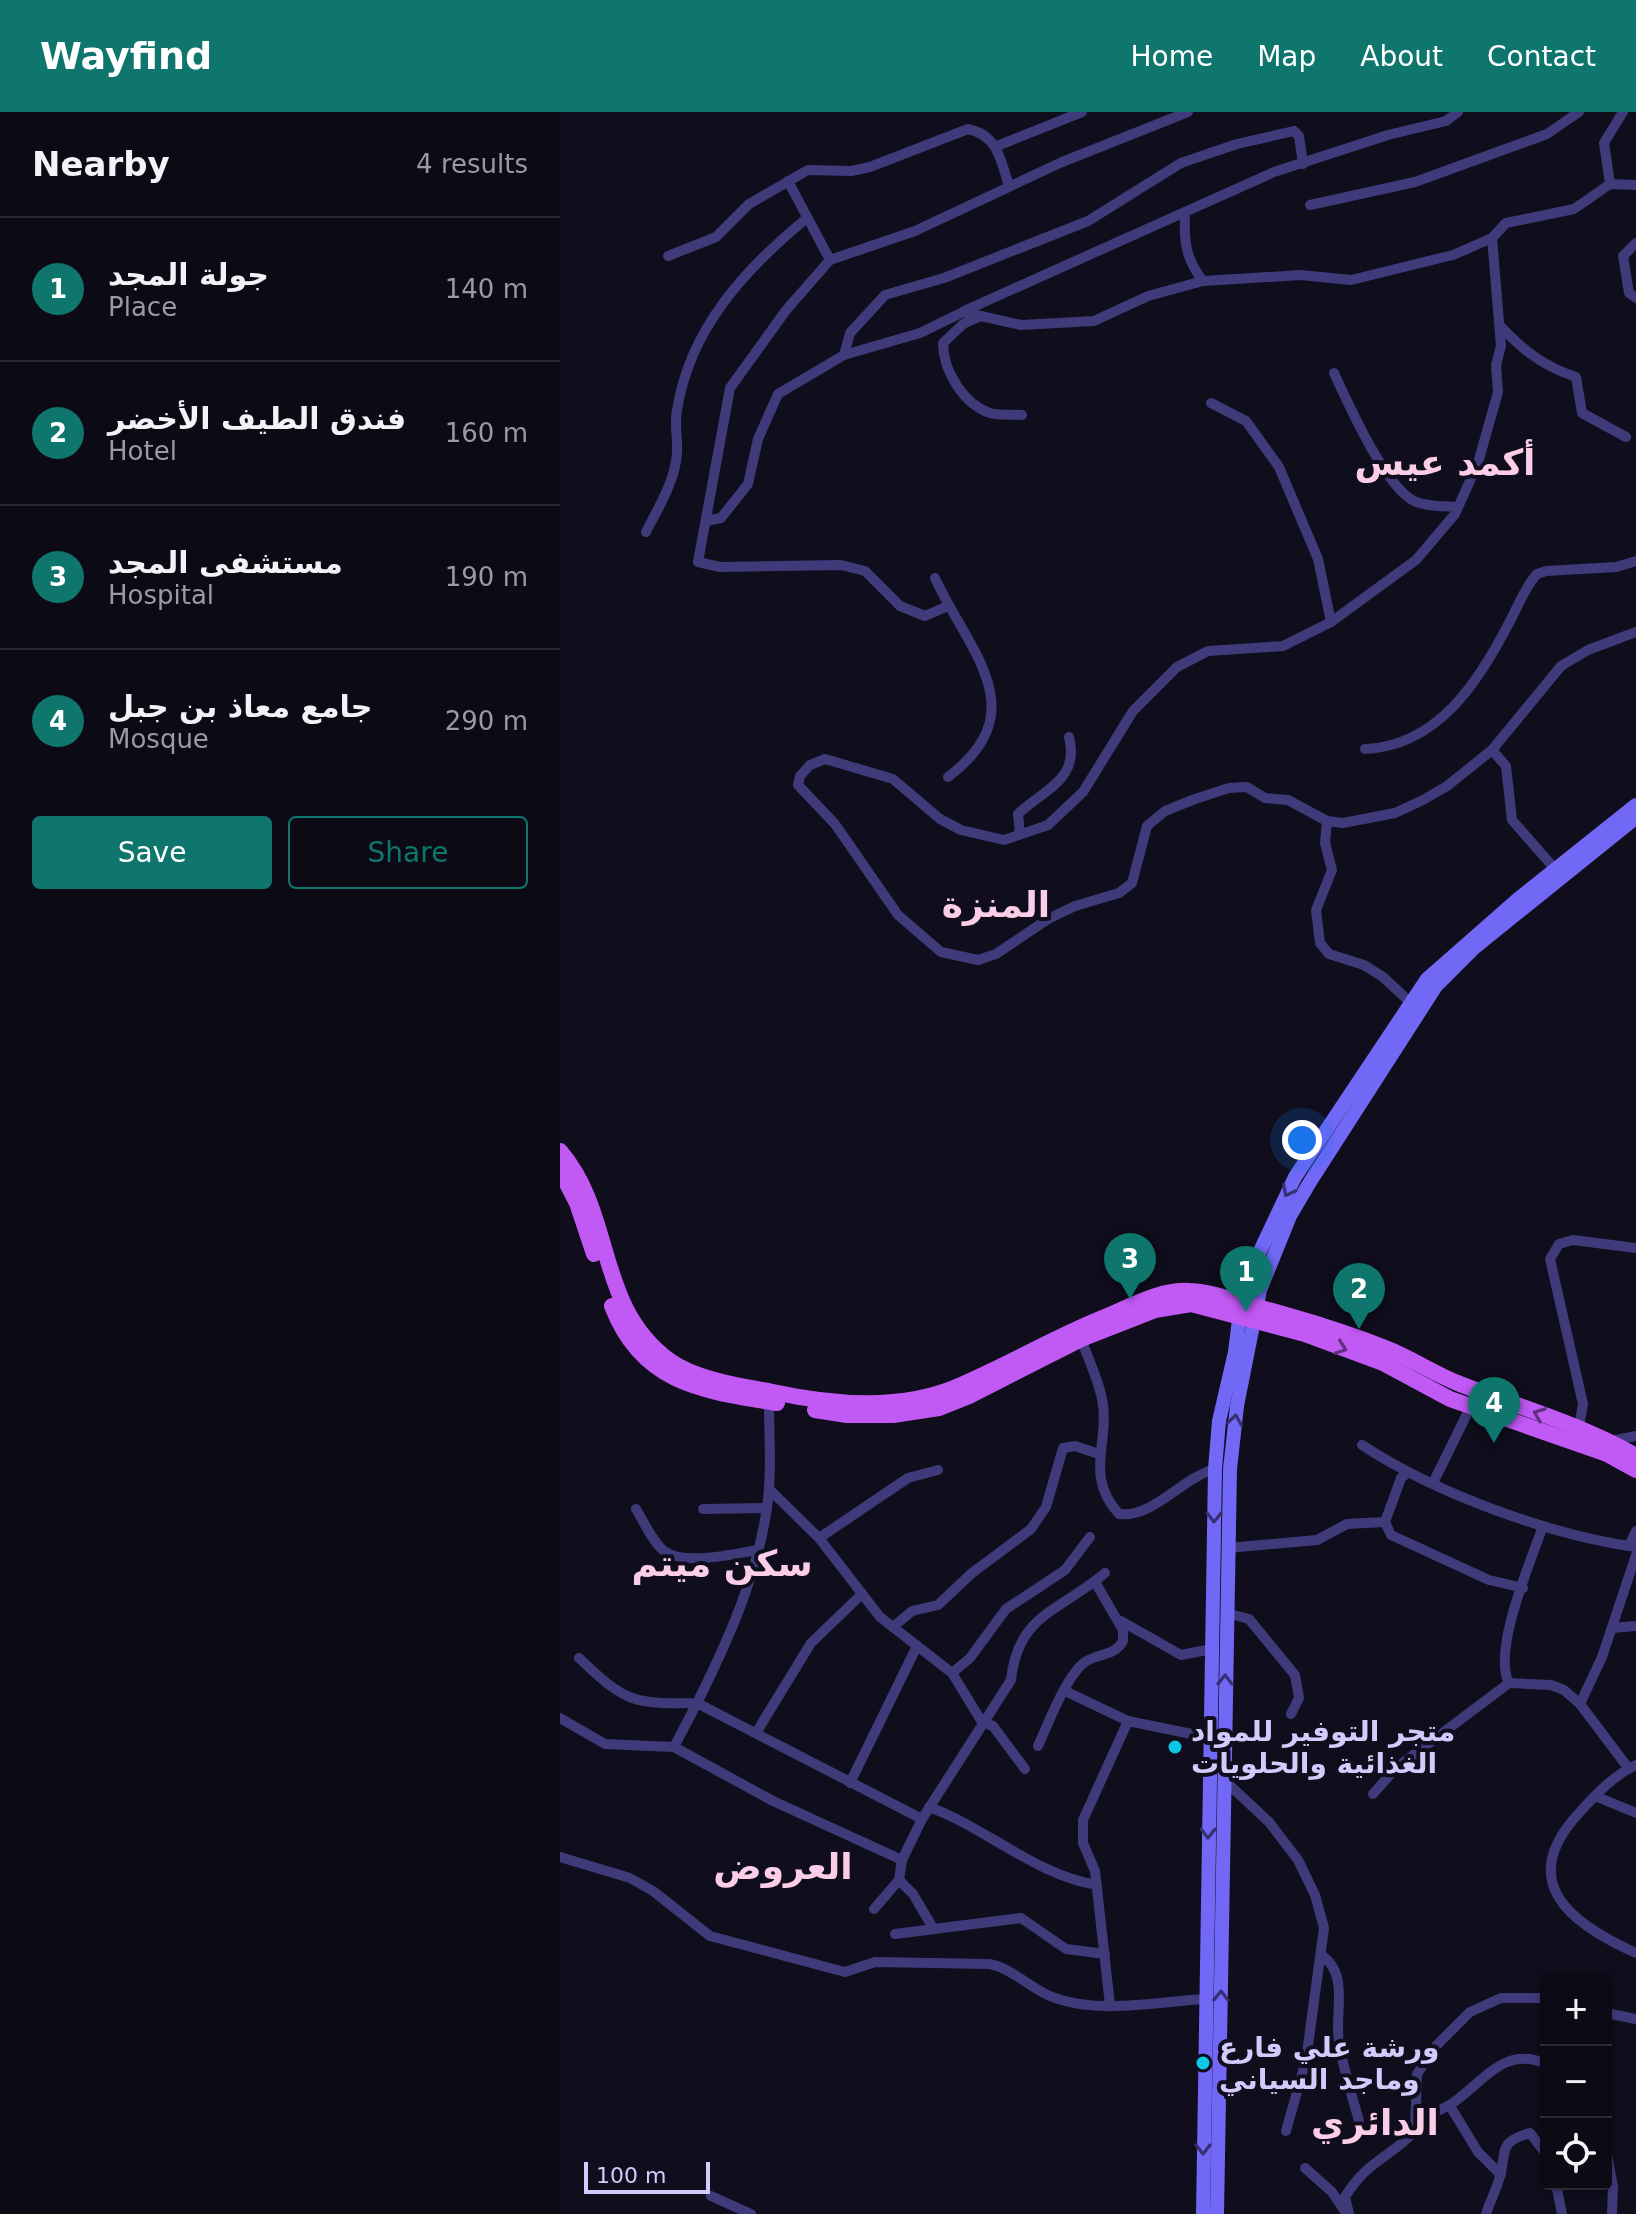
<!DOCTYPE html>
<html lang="en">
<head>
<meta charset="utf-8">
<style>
	body { margin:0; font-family:"DejaVu Sans","Noto Naskh Arabic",sans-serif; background:#1a1822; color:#f1f3f6 }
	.controls { position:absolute; right:24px; bottom:24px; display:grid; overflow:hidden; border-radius:8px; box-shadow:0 2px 6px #0004 }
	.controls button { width:72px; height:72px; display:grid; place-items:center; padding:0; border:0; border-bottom:2px solid #2c2b34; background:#0c0a15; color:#f1f3f6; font:40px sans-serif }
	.scale { position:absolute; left:24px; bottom:20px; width:126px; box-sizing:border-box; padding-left:8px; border:4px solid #d3cbfc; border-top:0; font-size:22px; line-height:28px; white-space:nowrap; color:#d3cbfc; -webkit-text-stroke:6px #100d1c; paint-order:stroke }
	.you { position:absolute; left:742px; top:1028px; width:28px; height:28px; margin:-20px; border:6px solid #fff; border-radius:50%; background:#1a73e8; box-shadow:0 0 0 12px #1a73e833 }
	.badge { display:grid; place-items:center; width:52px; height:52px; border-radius:50%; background:#0f766e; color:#fff; font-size:26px; font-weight:700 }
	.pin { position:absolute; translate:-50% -66px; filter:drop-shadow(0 2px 4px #0008) }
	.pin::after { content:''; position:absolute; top:42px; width:28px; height:24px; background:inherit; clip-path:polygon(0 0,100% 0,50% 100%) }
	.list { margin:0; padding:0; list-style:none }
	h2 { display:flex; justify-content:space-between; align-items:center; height:104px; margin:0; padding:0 32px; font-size:34px }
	h2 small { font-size:26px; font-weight:400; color:#9a9aa0 }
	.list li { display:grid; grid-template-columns:52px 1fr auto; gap:24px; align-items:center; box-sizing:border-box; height:144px; padding:0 32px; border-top:2px solid #2c2b34 }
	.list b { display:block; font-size:30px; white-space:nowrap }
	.list p { margin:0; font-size:26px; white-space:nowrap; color:#9a9aa0 }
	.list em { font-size:26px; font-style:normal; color:#9a9aa0 }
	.actions { display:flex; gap:16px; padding:24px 32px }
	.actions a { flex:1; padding:18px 0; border:2px solid #0f766e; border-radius:8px; text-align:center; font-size:28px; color:#0f766e }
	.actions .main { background:#0f766e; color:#fff }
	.icon { flex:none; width:44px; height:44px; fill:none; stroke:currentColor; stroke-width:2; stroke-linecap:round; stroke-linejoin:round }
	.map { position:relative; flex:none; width:1076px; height:2102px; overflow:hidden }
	header { display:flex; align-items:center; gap:48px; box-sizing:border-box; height:112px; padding:0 40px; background:#0f766e; color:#fff }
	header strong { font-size:38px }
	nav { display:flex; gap:44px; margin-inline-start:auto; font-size:28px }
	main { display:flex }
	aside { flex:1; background:#0c0a15 }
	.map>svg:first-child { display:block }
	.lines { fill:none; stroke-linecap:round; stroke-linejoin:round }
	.street { stroke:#3f3a79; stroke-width:10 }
	.secondary { stroke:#7168f6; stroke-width:14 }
	.primary { stroke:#c159f5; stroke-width:16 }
	.oneway { stroke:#373173 }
	.oneway2 { stroke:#602f7e }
	.poi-dot { fill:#0ec7e5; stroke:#100d1c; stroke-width:3 }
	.labels { text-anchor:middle; stroke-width:8; stroke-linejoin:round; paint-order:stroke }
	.poi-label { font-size:28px; font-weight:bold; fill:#d3cbfc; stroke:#100d1c; text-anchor:start }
	.district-label { font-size:36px; font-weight:bold; fill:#fccde9; stroke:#100d1c }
</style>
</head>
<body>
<header>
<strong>Wayfind</strong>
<nav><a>Home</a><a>Map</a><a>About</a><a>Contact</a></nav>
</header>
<main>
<aside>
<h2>Nearby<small>4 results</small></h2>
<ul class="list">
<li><span class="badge">1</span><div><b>جولة المجد</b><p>Place</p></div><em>140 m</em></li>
<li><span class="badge">2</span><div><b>فندق الطيف الأخضر</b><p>Hotel</p></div><em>160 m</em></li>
<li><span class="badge">3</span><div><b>مستشفى المجد</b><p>Hospital</p></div><em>190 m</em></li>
<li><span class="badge">4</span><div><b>جامع معاذ بن جبل</b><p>Mosque</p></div><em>290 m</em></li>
</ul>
<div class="actions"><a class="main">Save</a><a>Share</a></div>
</aside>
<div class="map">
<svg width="1076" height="2102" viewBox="0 0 1076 2102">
	<rect width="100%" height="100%" fill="#100d1c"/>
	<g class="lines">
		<!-- street -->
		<g class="street">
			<polyline points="437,34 522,0"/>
			<polyline points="228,69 270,148"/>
			<polyline points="1050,72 1044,31 1063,0"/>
			<polyline points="750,93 855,70 987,22 1019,0"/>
			<path d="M625,100C624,129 625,146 643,169"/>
			<polyline points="932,126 941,234 936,253 938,280 918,351 895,402 856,448 771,510 723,534 648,539 617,555 573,599 523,680 488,713 444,728 401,718 380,707 333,667 265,647 250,653 240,664 238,673 275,712 338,803 381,840 418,848 436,842 488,807 515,794 559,781 572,771 587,714 605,699 635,687 669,676 687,675 705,686 728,688 767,709 783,711 835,701 863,688 887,674 932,638 1001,554 1028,538 1076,520"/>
			<polyline points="1076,131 1063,144 1069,181 1076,186"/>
			<path d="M108,144L156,125L189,92L248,58L291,59L310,55L408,17C438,23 441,49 449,74"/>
			<polyline points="404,199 714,60 828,23 886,9 898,0"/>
			<path d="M421,204L403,212L383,231C383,258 403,292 430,301C439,304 452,302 462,303"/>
			<path d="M940,214C964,239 983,254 1016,265L1022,301L1066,325"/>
			<polyline points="284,243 290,221 325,183 384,166 528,109 621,51 677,32 734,19 739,24 743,52"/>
			<path d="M774,261C788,291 825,375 854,389C867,395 884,394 898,395"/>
			<polyline points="651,291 686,309 719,355 758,447 771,510"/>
			<polyline points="146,409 161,406 188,372 198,327 218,282 284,243 360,221 403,200 461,213 534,209 588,184 643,169 741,163 791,168 893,143 932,126 946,111 1014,97 1050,72 1076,73"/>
			<path d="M86,420C98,396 116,368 117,340C118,326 114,312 117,298C130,216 185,157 247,106"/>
			<path d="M375,466C409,540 476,599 388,665"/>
			<polyline points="388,494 365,504 340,494 305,459 281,453 160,455 138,450 170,276 227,197 270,148 355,119 502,50 628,0"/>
			<path d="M805,637C878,634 919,569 949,511C958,495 964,476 977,462L986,459L1056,455L1076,449"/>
			<polyline points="932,638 946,654 952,708 995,757"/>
			<polyline points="767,709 765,731 772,758 756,798 760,831 769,842 804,853 823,865 851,891"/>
			<path d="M460,722L458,702C484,677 520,668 509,625"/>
			<path d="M521,1227C528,1246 538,1267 542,1287C551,1329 523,1363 559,1402C594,1406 621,1366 655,1357"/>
			<polyline points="1018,1321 1023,1292 990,1147 999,1132 1013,1128 1076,1136"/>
			<polyline points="1051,1329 1076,1324"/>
			<path d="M802,1333C875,1381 989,1423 1076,1435"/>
			<polyline points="846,1362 841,1366 825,1410 831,1423 929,1468 963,1476"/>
			<polyline points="873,1371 911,1294"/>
			<polyline points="209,1377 259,1426 320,1505 392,1561 422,1610 433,1614 465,1657"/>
			<path d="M76,1397C84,1410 92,1429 104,1439C125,1454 174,1442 198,1438"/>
			<polyline points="143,1397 207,1396"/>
			<polyline points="259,1426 348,1366 378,1358"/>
			<polyline points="1069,1434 1076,1419"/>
			<polyline points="667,1436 757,1428 787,1412 825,1410"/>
			<polyline points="666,1501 689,1507 735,1563 739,1586 731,1602"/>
			<polyline points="561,1509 621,1543 652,1537"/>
			<polyline points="333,1515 352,1499 378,1493 412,1461 471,1417 486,1395 503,1336 515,1334 539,1342"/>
			<polyline points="1052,1516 1076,1514"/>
			<path d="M19,1546C66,1591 73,1592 137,1591C167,1531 198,1462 207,1395C212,1361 209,1325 209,1290"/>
			<polyline points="392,1561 410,1546 446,1497 505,1458 530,1425"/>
			<path d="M949,1571C932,1538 971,1449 983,1414"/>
			<polyline points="505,1579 568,1609 651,1626"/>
			<polyline points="1020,1592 1042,1545 1076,1443"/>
			<polyline points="0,1606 45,1632 114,1635 213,1689 342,1748"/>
			<polyline points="196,1621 251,1531 302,1482"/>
			<path d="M478,1634C488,1612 506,1564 525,1550C538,1541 555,1544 563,1529V1518L535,1470"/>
			<polyline points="114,1635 137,1591 362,1707"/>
			<path d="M1076,1653C1054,1663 1035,1683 1019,1701C955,1770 1011,1812 1076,1841"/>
			<polyline points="664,1668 709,1710 738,1748 755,1783 764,1816 746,1948 726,2019"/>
			<polyline points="290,1671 357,1534"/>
			<polyline points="813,1682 836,1656 949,1571 991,1573 1004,1578 1020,1592 1069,1657"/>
			<polyline points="1035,1684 1076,1701"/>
			<path d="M369,1695C427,1716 475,1763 537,1773"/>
			<path d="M0,1745L70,1766L93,1779L150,1824L285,1860L315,1850L429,1852C453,1856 471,1878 495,1886C540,1902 597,1890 644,1887"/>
			<polyline points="339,1768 353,1782 373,1816"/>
			<path d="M314,1797L339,1768L342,1748L362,1707L451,1568C458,1502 499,1500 545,1461"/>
			<polyline points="335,1822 461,1806 506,1837 545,1842"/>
			<path d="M761,1843C790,1861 774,1902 779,1930C783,1957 792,1983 799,2009"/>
			<polyline points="550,1893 535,1759 523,1731 523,1708 568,1609"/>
			<polyline points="1046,1901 1076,1907"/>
			<polyline points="890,1994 918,2040 941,2063"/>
			<path d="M858,2002C910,2004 930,1926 986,1952"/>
			<polyline points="1046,2037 1053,2075 1052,2102"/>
			<polyline points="745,2056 772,2080 786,2101"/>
			<polyline points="996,2072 1002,2102"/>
			<polyline points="151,2084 191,2102"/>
			<path d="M789,2102L785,2085C807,2049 828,2047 855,2019L857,1962L876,1934L910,1900L941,1886H986"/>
			<path d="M926,2102C930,2089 937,2077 940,2064C947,2038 938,2030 970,2021L986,2042"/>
		</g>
		<!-- secondary -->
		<g class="secondary">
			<polyline points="643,2102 655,1357 659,1309 675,1240 683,1175 735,1065 867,867 958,787 1076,693"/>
			<polyline points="657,2102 670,1357 677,1294 700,1178 730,1104 750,1070 876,874 914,836 1073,708"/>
		</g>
		<!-- primary -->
		<g class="primary">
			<path d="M0,1039C55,1103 35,1195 110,1249C137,1268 182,1274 213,1280C273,1293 344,1299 401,1273C450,1252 495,1225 545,1205C571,1194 601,1177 630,1179C652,1180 676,1189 698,1195C740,1207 783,1219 825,1236C851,1246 874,1262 900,1272C958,1295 1021,1312 1076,1344"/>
			<polyline points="0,1058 17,1091 34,1142"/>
			<path d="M52,1194C82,1272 142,1279 217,1291"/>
			<polyline points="255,1298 287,1303 333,1303 379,1296 409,1284 521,1227 595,1198 631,1192 745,1222 823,1251 890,1287 1047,1342 1076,1358"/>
		</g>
	</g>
	<!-- one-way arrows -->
	<defs><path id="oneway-chevron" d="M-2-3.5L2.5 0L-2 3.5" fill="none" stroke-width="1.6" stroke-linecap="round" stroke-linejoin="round" transform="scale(2)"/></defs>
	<g class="oneway">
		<use href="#oneway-chevron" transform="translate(728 1079) rotate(117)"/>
		<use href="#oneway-chevron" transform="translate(675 1308) rotate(-82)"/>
		<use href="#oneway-chevron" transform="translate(654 1405) rotate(91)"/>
		<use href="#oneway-chevron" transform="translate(665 1568) rotate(-89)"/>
		<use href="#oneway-chevron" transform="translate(648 1721) rotate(91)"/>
		<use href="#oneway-chevron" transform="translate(661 1884) rotate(-89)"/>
		<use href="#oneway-chevron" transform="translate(643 2037) rotate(90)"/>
	</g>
	<g class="oneway2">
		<use href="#oneway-chevron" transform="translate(781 1236) rotate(20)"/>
		<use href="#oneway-chevron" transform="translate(979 1302) rotate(-159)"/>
	</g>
	<!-- markers -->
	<g class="poi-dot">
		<circle cx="615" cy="1635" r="8"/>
		<circle cx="643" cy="1951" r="8"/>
	</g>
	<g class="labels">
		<!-- poi labels -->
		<g class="poi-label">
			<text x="631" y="1629">متجر التوفير للمواد<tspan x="631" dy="32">الغذائية والحلويات</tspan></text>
			<text x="659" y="1945">ورشة علي فارع<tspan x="659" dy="32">وماجد السياني</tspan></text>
		</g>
		<!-- district labels -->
		<g class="district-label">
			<text x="885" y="363">أكمد عيس</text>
			<text x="436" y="805">المنزة</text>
			<text x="162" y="1464">سكن ميتم</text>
			<text x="223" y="1767">العروض</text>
			<text x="815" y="2023">الدائري</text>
		</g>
	</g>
</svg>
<div class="controls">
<button>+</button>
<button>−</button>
<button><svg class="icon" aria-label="locate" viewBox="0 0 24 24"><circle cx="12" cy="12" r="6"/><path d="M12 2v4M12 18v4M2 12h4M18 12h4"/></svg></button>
</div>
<div class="scale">100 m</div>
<div class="you"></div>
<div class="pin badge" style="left:686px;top:1200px">1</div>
<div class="pin badge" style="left:799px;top:1217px">2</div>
<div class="pin badge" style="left:570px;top:1187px">3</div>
<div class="pin badge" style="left:934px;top:1331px">4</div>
</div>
</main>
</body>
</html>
